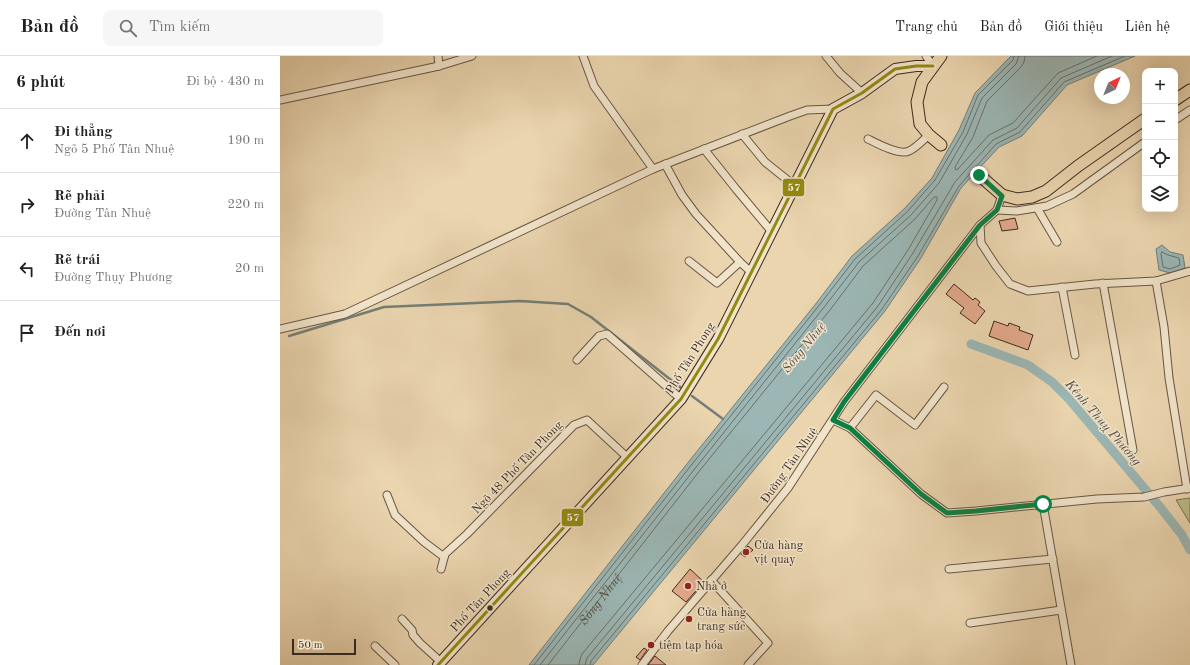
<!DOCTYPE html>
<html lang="vi">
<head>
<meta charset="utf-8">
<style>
	body { margin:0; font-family:"Old Standard TT",serif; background:#f6f6f6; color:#202124 }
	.controls { position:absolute; right:12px; top:12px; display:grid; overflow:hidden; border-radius:8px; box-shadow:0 4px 16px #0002 }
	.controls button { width:36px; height:36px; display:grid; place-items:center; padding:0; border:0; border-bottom:1px solid #e0e0e0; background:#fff; color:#202124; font:20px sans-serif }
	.compass { position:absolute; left:814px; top:12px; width:36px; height:36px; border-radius:50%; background:#fff; box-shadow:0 4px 16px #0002; rotate:43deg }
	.scale { position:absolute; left:12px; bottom:10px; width:64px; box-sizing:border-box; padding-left:4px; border:2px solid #3c2b1f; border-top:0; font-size:11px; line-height:14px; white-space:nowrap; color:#3c2b1f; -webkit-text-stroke:3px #f1e4cb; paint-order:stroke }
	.stop { position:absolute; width:12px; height:12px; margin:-9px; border:3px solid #0b8043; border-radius:50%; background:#fff }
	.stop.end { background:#0b8043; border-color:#fff; box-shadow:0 1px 4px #0008 }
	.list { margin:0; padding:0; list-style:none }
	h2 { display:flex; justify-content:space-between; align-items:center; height:52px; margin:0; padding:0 16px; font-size:17px }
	h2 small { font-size:13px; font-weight:400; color:#757577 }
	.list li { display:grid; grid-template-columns:26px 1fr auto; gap:12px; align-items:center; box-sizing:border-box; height:64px; padding:0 16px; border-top:1px solid #e0e0e0 }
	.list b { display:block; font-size:15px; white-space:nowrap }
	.list p { margin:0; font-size:13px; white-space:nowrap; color:#757577 }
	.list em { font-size:13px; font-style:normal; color:#757577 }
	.icon { flex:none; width:22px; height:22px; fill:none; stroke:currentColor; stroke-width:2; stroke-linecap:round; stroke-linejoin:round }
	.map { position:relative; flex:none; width:910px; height:609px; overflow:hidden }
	header { display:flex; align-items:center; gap:24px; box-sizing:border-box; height:56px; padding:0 20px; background:#fff; border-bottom:1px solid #e0e0e0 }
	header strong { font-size:19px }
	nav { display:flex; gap:22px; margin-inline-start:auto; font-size:14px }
	.search { width:280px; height:36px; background:#f6f6f6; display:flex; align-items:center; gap:10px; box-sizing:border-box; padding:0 14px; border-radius:8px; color:#757577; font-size:15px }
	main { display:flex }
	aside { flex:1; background:#fff }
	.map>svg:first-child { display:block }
	.green { fill:#bcbc87; stroke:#7c7453 }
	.water { fill:#9bb6b4; stroke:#757e78 }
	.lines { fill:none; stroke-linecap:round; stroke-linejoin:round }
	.shore { stroke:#6c706a; stroke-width:1 }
	.stream { stroke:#757e78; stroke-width:2.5 }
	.canal { stroke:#9bb6b4; stroke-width:9 }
	.building { fill:#e2a88c; stroke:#3c2b1f }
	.street-casing { stroke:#685643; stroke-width:9 }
	.secondary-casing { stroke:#3c2b1f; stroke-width:12 }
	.primary-casing { stroke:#3c2b1f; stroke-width:13 }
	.street { stroke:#f1e4cb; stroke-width:7 }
	.secondary { stroke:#f1e4cb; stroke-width:10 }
	.primary { stroke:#ead5af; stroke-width:11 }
	.bus-1-casing { stroke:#f1e4cb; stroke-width:6 }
	.bus-1 { stroke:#948a11; stroke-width:3 }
	.route { stroke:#0b8043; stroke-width:5 }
	.poi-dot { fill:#8f2418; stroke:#f1e4cb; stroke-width:1.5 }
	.bus-dot { fill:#3c2b1f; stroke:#f1e4cb; stroke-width:1.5 }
	.labels { text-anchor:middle; stroke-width:3; stroke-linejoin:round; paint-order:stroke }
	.street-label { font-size:12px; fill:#3c2b1f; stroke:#f1e4cb }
	.poi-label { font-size:12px; fill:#3c2b1f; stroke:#f1e4cb; text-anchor:start }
	.water-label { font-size:13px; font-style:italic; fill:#544e44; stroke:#f1e4cb }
	.line-badge { stroke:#f1e4cb; stroke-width:1.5 }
	.badge-label { font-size:11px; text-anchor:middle; font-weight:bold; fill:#fff }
</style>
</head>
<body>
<header>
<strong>Bản đồ</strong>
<div class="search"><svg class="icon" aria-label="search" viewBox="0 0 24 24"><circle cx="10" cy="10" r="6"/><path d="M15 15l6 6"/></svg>Tìm kiếm</div>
<nav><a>Trang chủ</a><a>Bản đồ</a><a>Giới thiệu</a><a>Liên hệ</a></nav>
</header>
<main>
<aside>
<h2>6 phút<small>Đi bộ · 430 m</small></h2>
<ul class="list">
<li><svg class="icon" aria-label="ahead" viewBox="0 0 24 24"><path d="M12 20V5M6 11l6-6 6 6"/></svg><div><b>Đi thẳng</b><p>Ngõ 5 Phố Tân Nhuệ</p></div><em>190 m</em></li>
<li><svg class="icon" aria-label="right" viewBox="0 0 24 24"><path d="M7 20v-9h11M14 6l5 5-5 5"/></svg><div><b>Rẽ phải</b><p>Đường Tân Nhuệ</p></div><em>220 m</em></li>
<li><svg class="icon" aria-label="left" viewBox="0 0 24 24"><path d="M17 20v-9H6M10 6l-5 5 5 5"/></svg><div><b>Rẽ trái</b><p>Đường Thụy Phương</p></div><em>20 m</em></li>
<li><svg class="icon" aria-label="arrive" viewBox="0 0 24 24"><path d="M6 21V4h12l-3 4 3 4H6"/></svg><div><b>Đến nơi</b></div></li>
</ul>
</aside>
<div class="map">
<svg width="910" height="609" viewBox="0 0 910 609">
	<rect width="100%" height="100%" fill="#ead5af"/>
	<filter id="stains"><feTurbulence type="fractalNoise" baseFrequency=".005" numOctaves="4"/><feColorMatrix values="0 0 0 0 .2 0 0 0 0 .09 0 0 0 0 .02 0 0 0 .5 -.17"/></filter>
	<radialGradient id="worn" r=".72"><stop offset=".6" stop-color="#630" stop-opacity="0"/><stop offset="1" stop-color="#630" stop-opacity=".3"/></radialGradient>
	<!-- green -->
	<polygon class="green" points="910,442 910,467 896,444"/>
	<!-- water -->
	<g class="water">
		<polygon points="731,0 855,0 787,29 742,80 719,91 681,132 641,202 605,255 313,609 249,609 410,404 538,245 572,200 624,153 652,122 679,74 695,37"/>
		<polygon points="882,189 890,196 903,199 905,212 890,217 879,214 876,193"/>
	</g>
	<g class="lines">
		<!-- shore -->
		<g class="shore">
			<polyline points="745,0 744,6 741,11 707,45 693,81 675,111 676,114 678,113 709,79 733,67 778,17 817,0"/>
			<polygon points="882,196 888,199 899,202 900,209 890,213 883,211 881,198"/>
			<polyline points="254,609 413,407 541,247 575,203 627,156 655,124 683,76 698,39 733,4 734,0"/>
			<polyline points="260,609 417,410 545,250 579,206 631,159 659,127 687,78 702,42 736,8 739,0"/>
			<path id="s1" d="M268,609L421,413L550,254L583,210L635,163L654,141H657V144L628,194L593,247L302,598L300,603L299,609"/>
			<polyline points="305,609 307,602 598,250 633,197 675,126 713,84 737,72 781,22 832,0"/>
			<polyline points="310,609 311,605 602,253 638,200 679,130 716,88 740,76 784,26 845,0"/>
		</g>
		<!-- stream -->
		<g class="stream">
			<polyline points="9,280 104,251 240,245 288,248 311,261 400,331"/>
			<polyline points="412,340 443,363"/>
		</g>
		<!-- canal -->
		<polyline class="canal" points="691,288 748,309 772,326 789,343 880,451 902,479 910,494"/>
	</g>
	<!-- building -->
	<g class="building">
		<polygon points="735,162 738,173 722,175 719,165"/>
		<polygon points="674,228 693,244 695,242 700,246 698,249 705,255 695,268 680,257 684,252 666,238"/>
		<polygon points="714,265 728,270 729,267 740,271 739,274 753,279 748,294 709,280"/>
		<polygon points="468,490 473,494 465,501 461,498"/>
		<polygon points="410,513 424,526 406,546 392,535"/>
		<polygon points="364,592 367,594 360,604 356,601"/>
		<polygon points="375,600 386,609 368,609"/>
	</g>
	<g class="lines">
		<defs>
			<g id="street">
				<polyline points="158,0 159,10"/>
				<polyline points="303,0 314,30 373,113"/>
				<polyline points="546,0 560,17 582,37"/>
				<polyline points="646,0 653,10"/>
				<polyline points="0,44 159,10 192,0"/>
				<polyline points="895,64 910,54"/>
				<polyline points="462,78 485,106 515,130"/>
				<path d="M588,83C596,87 620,100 629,95C636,92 643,84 649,79"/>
				<polyline points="424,93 456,133 492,176"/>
				<polyline points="385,108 402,139 416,158 460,206 472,217"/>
				<polyline points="757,152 777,186"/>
				<polyline points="717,154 737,155 767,150 793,138 865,86"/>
				<polyline points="700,169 701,187 716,210 730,228 748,235 815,228 876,225 910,215"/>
				<polyline points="409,205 437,227 460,206"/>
				<polyline points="876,225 884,271 889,322 907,433"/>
				<polyline points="823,227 853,394"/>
				<polyline points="782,231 795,299"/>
				<polyline points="0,273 65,258 373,113 510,60 527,54 553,53"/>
				<polyline points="297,304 319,280 327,278 401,343"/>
				<polyline points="553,364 570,372 641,438 667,457 696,455 817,443 864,441 884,436 910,432"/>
				<polyline points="570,372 596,339 635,369 664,331"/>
				<polyline points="107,439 115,459 144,486 164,501"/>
				<polyline points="763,448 791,609"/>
				<polyline points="161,513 165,498 187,478 294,369 307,364 348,402"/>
				<polyline points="669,513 773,503"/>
				<polyline points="431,524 488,587 468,609"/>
				<polyline points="122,563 132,574 133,579 140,587 161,606"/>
				<polyline points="690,567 781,554"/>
				<polyline points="95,590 115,609"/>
				<polyline points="362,609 388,575 462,489 508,432 564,346 700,169 717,154 722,139"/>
			</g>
			<polyline id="secondary" points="158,609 401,343 438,283 553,53 582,37 615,13 636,10 653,10"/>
			<g id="primary">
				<polyline points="661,0 642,26 637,46 640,68 649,79 661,89"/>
				<polyline points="895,44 910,34"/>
				<polyline points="699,119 722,139 737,143 752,141 766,135 798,110 865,63"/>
			</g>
		</defs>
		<!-- street casing -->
		<use href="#street" class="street-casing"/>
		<!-- secondary casing -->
		<use href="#secondary" class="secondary-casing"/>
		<!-- primary casing -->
		<use href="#primary" class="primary-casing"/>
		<!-- street -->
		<use href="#street" class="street"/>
		<!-- secondary -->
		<use href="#secondary" class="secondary"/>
		<!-- primary -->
		<use href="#primary" class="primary"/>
		<defs>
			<polyline id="bus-1" points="158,609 401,343 438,283 553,53 582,37 615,13 636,10 653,10"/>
		</defs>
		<!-- bus-1 casing -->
		<use href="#bus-1" class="bus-1-casing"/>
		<!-- bus-1 -->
		<use href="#bus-1" class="bus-1"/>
	</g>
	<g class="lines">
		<!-- route -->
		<polyline class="route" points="699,119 722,140 717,154 700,169 564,346 553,364 570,372 641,438 667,457 696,455 763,448"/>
	</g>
	<!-- markers -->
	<g class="poi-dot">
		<circle cx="466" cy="496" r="4"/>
		<circle cx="408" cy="530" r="4"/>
		<circle cx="409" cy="563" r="4"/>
		<circle cx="371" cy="589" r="4"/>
	</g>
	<circle class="bus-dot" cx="210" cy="552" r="3.5"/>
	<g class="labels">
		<!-- street labels -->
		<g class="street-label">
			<text transform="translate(410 302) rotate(-58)" y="4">Phố Tân Phong</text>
			<text transform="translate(509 409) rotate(-55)" y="4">Đường Tân Nhuệ</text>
			<text transform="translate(237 411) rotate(-46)" y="4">Ngõ 48 Phố Tân Phong</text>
			<text transform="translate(200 544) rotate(-47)" y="4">Phố Tân Phong</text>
		</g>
		<!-- poi labels -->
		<g class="poi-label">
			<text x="474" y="493">Cửa hàng<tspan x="474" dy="14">vịt quay</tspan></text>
			<text x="416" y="534">Nhà ở</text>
			<text x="417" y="560">Cửa hàng<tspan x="417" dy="14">trang sức</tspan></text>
			<text x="379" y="593">tiệm tạp hóa</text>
		</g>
		<!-- water labels -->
		<g class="water-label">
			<text transform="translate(523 291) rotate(-51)" y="5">Sông Nhuệ</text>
			<text transform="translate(824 366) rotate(49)" y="5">Kênh Thuỵ Phương</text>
			<text dy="5" stroke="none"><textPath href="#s1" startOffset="84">Sông Nhuệ</textPath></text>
		</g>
	</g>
	<g class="line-badge">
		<rect x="502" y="122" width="23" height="19" rx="4" fill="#948a11"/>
		<rect x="281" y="452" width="23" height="19" rx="4" fill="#948a11"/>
	</g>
	<g class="badge-label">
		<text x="514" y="135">57</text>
		<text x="293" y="465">57</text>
	</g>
	<rect width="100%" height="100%" filter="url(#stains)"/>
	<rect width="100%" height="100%" fill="url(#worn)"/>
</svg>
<div class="controls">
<button>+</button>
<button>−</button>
<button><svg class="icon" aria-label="locate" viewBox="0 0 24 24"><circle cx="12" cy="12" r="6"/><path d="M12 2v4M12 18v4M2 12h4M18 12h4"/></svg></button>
<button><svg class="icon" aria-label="layers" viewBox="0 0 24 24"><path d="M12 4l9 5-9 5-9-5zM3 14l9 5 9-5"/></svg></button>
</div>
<svg class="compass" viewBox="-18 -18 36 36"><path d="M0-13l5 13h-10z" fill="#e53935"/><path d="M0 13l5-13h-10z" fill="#757577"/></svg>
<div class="scale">50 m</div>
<div class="stop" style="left:763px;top:448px"></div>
<div class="stop end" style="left:699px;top:119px"></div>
</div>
</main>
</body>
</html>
